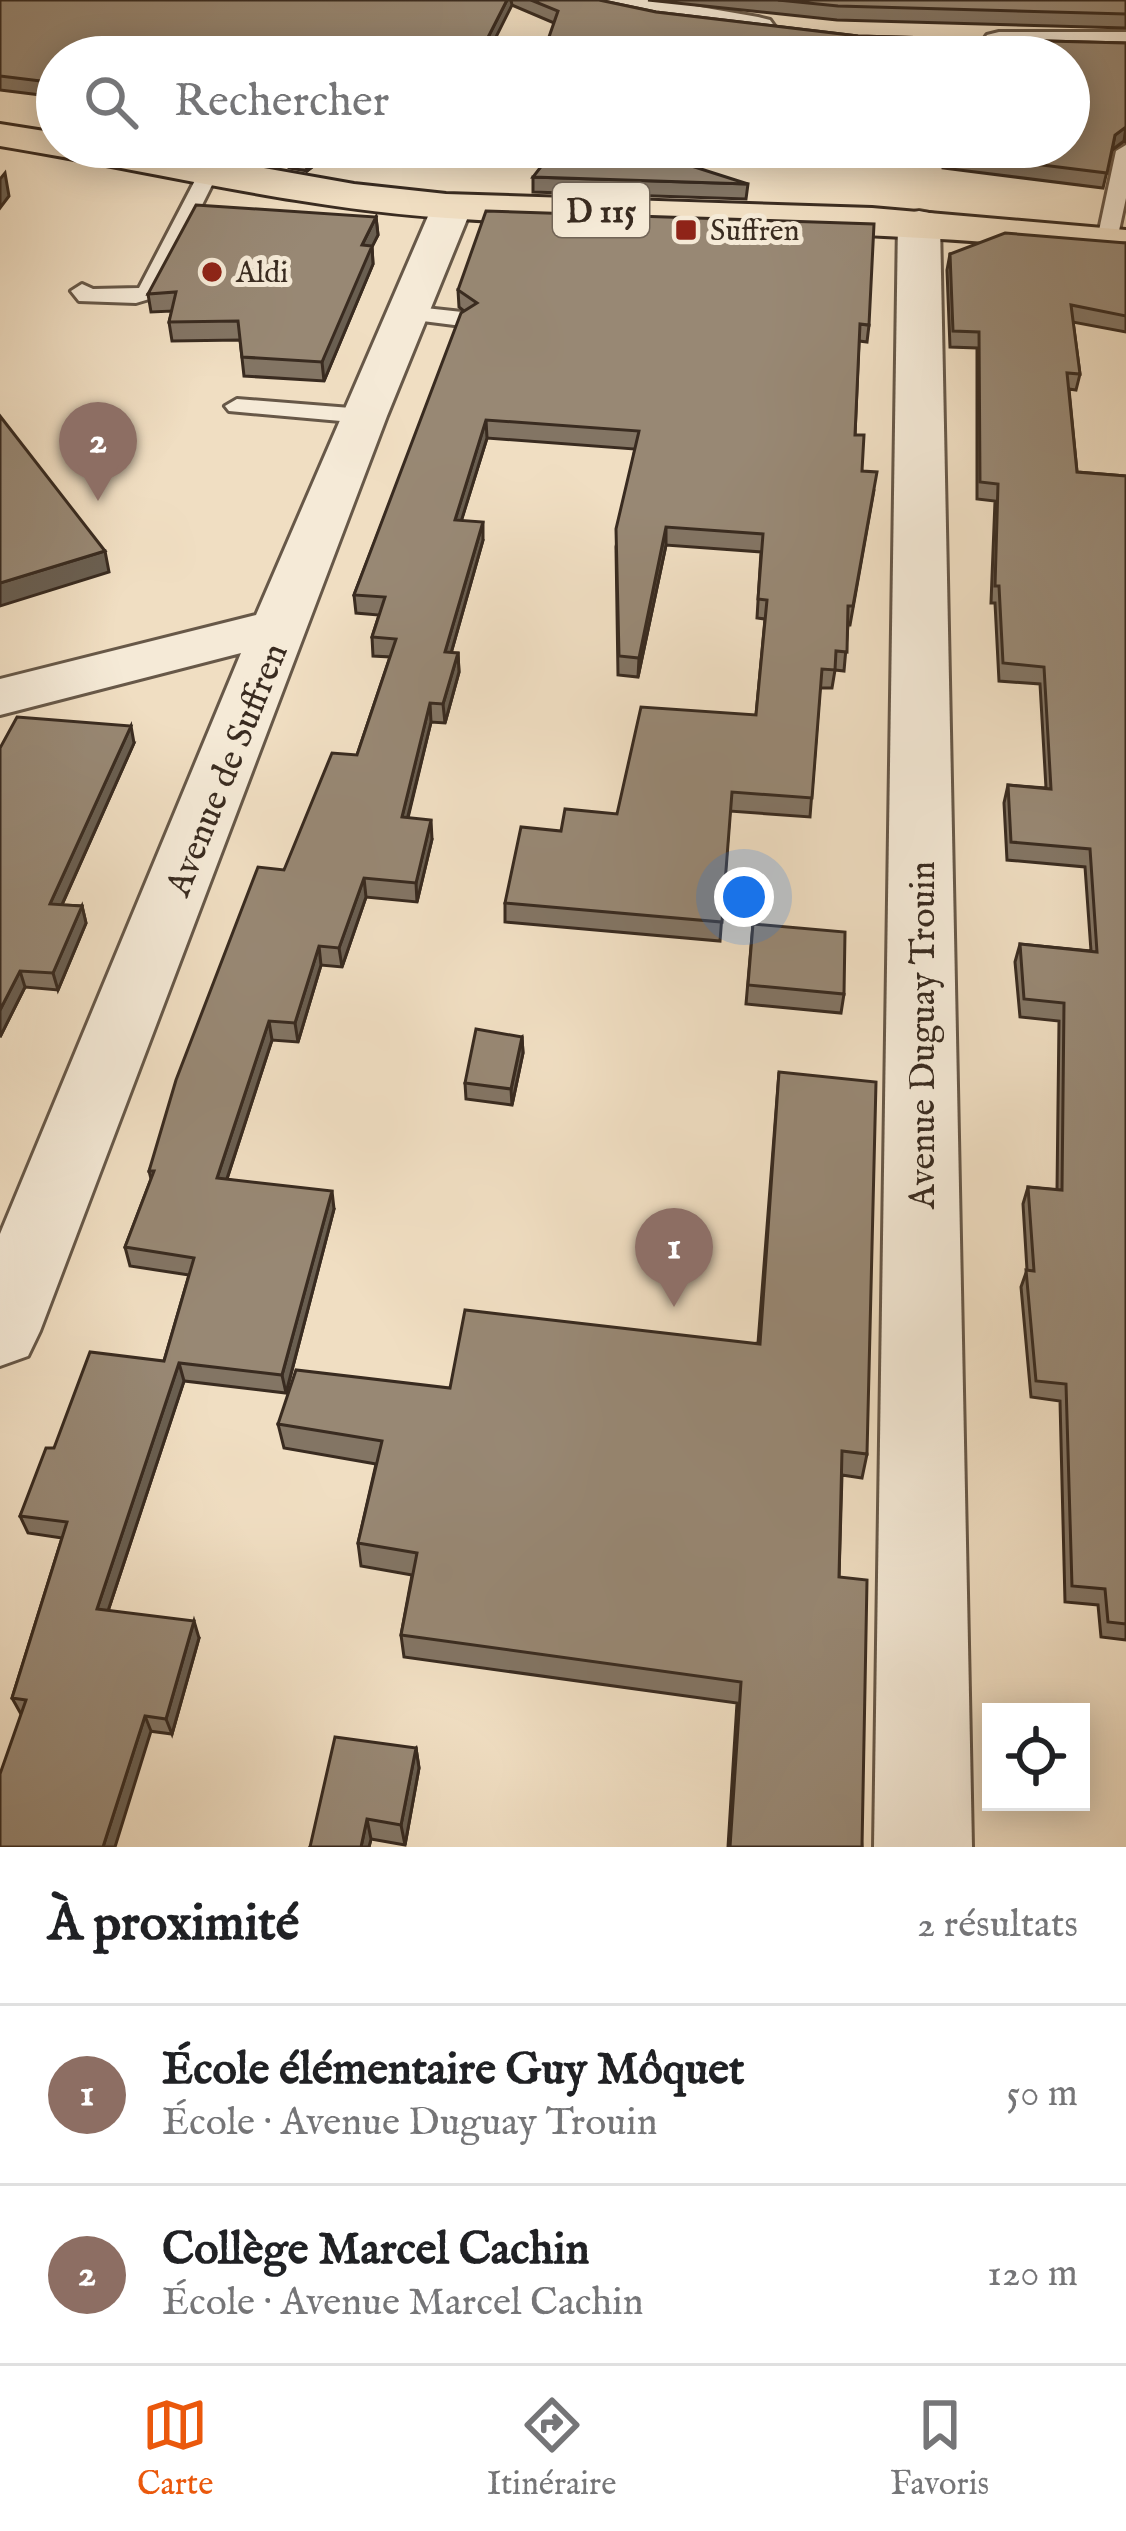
<!DOCTYPE html>
<html lang="fr">
<head>
<meta charset="utf-8">
<style>
	body { margin:0; font-family:"IM FELL English",serif; background:#f6f6f6; color:#202124 }
	.controls { position:absolute; right:36px; bottom:36px; display:grid; overflow:hidden; border-radius:0px; box-shadow:0 6px 30px #0003 }
	.controls button { width:108px; height:108px; display:grid; place-items:center; padding:0; border:0; border-bottom:3px solid #e0e0e0; background:#fff; color:#202124; font:60px sans-serif }
	.you { position:absolute; left:744px; top:897px; width:42px; height:42px; margin:-30px; border:9px solid #fff; border-radius:50%; background:#1a73e8; box-shadow:0 0 0 18px #1a73e833 }
	.badge { display:grid; place-items:center; width:78px; height:78px; border-radius:50%; background:#ea580c; color:#fff; font-size:39px; font-weight:700 }
	.pin { position:absolute; translate:-50% -99px; filter:drop-shadow(0 3px 6px #0008) }
	.pin::after { content:''; position:absolute; top:63px; width:42px; height:36px; background:inherit; clip-path:polygon(0 0,100% 0,50% 100%) }
	.list { margin:0; padding:0; list-style:none }
	h2 { display:flex; justify-content:space-between; align-items:center; height:156px; margin:0; padding:0 48px; font-size:51px }
	h2 small { font-size:39px; font-weight:400; color:#757577 }
	.list li { display:grid; grid-template-columns:78px 1fr auto; gap:36px; align-items:center; box-sizing:border-box; height:180px; padding:0 48px; border-top:3px solid #e0e0e0 }
	.list b { display:block; font-size:45px; white-space:nowrap }
	.list p { margin:0; font-size:39px; white-space:nowrap; color:#757577 }
	.list em { font-size:39px; font-style:normal; color:#757577 }
	.icon { flex:none; width:66px; height:66px; fill:none; stroke:currentColor; stroke-width:2; stroke-linecap:round; stroke-linejoin:round }
	.map { position:relative; flex:none; width:1126px; height:1847px; overflow:hidden }
	.search { position:absolute; background:#fff; box-shadow:0 6px 30px #0003; left:36px; right:36px; top:36px; height:132px; display:flex; align-items:center; gap:30px; box-sizing:border-box; padding:0 42px; border-radius:66px; color:#757577; font-size:45px }
	.sheet { height:516px; background:#fff }
	nav { display:flex; justify-content:space-around; align-items:center; box-sizing:border-box; height:168px; border-top:3px solid #e0e0e0; background:#fff; font-size:33px; color:#757577 }
	nav a { display:grid; justify-items:center; gap:6px }
	nav .on { color:#ea580c }
	.map>svg:first-child { display:block }
	.lines { fill:none; stroke-linecap:round; stroke-linejoin:round }
	.service-casing { stroke:#675848; stroke-width:6 }
	.minor-casing { stroke:#675848; stroke-width:6 }
	.tertiary-casing { stroke:#675848; stroke-width:6 }
	.primary-casing { stroke:#392b20; stroke-width:6 }
	.service { fill:#f5ead7; fill-rule:evenodd }
	.minor { fill:#f5ead7; fill-rule:evenodd }
	.tertiary { fill:#f5ead7; fill-rule:evenodd }
	.primary { fill:#f0dec2; fill-rule:evenodd }
	.wall { fill:#837564; stroke:#392b20; stroke-width:3 }
	.shaded-wall { fill:#6a5f51; stroke:#392b20; stroke-width:3 }
	.building { fill:#988874; stroke:#392b20; stroke-width:3 }
	.poi-dot { fill:#8f2418; stroke:#f5ead7; stroke-width:4.5 }
	.labels { text-anchor:middle; stroke-width:10; stroke-linejoin:round; paint-order:stroke }
	.far-poi-label { font-size:30px; fill:#392b20; stroke:#f5ead7; text-anchor:start }
	.shield { fill:#f5ead7; stroke:#716457; stroke-width:3 }
	.shield-label { font-size:33px; font-weight:bold; fill:#392b20 }
	.street-label { font-size:36px; fill:#392b20; stroke:#f5ead7 }
</style>
</head>
<body>
<div class="map">
<svg width="1126" height="1847" viewBox="0 0 1126 1847">
	<rect width="100%" height="100%" fill="#f0dec2"/>
	<filter id="stains"><feTurbulence type="fractalNoise" baseFrequency=".00167" numOctaves="4"/><feColorMatrix values="0 0 0 0 .2 0 0 0 0 .09 0 0 0 0 .02 0 0 0 .5 -.17"/></filter>
	<radialGradient id="worn" r=".72"><stop offset=".6" stop-color="#630" stop-opacity="0"/><stop offset="1" stop-color="#630" stop-opacity=".3"/></radialGradient>
	<g class="lines">
		<defs>
			<g id="service">
				<polygon points="1126,145 1126,198 1117,240 1107,246 1097,240 1116,151"/>
				<polygon points="202,167 219,171 156,297 136,303 79,301 71,291 82,284 93,289 139,288"/>
				<polygon points="407,306 462,312 473,319 462,326 399,318 396,313"/>
				<polygon points="237,399 363,409 375,416 363,423 229,411 225,406"/>
			</g>
			<g id="minor">
				<polygon points="452,195 466,198 472,207 387,416 40,1331 28,1356 0,1366 0,1234 241,653 0,715 0,679 256,615 432,207 438,198"/>
				<polygon points="919,211 934,214 940,223 972,1847 874,1847 898,223 904,214"/>
			</g>
			<g id="tertiary">
				<polygon points="585,0 660,0 758,17 770,20 775,27 770,34 758,37 602,10"/>
				<polygon points="999,32 1126,32 1126,52 987,49 982,42 987,35"/>
			</g>
			<path id="primary" d="M0,124L57,133V147H146L354,184L446,194L872,208L1126,230V256C900,227 673,234 447,218C297,208 147,170 0,146Z"/>
		</defs>
		<!-- service casing -->
		<use href="#service" class="service-casing"/>
		<!-- minor casing -->
		<use href="#minor" class="minor-casing"/>
		<!-- tertiary casing -->
		<use href="#tertiary" class="tertiary-casing"/>
		<!-- primary casing -->
		<use href="#primary" class="primary-casing"/>
		<!-- service -->
		<use href="#service" class="service"/>
		<!-- minor -->
		<use href="#minor" class="minor"/>
		<!-- tertiary -->
		<use href="#tertiary" class="tertiary"/>
		<!-- primary -->
		<use href="#primary" class="primary"/>
	</g>
	<!-- wall -->
	<g class="wall">
		<polygon points="0,0 599,0 656,12 858,36 1126,43 1126,142 1124,141 1112,150 1103,188 943,168 943,147 1069,147 1069,57 554,23 512,5 57,57 57,97 0,90"/>
		<polygon points="648,0 1126,0 1126,28 837,20"/>
		<polygon points="288,147 338,147 307,171 289,168"/>
		<polygon points="815,147 878,147 877,157"/>
		<polygon points="533,177 748,184 746,199 533,192"/>
		<polygon points="376,217 378,235 372,246 373,264 324,381 244,376 240,340 172,341 169,322 172,311 151,312 148,294"/>
		<polygon points="1126,243 1126,332 1073,322 1080,374 1076,390 1069,389 1077,472 1126,476 1126,1640 1101,1637 1098,1605 1065,1602 1060,1401 1031,1397 1021,1287 1027,1270 1023,1204 1028,1187 1057,1190 1059,1021 1020,1017 1015,962 1020,944 1091,951 1085,867 1007,860 1004,803 1008,785 1046,788 1040,684 999,681 995,603 991,603 995,501 977,499 977,348 950,347 947,270 950,254"/>
		<polygon points="458,290 869,325 867,342 859,341 855,435 862,471 874,490 850,625 848,625 844,671 835,670 832,688 820,688 810,817 730,811 720,941 505,922 505,903 561,831 617,814 756,715 765,619 757,618 761,552 666,545 638,677 618,675 616,547 635,449 487,438 461,521 483,540 451,653 458,653 459,672 445,723 431,722 408,818 432,839 417,902 366,897 342,967 321,965 298,1042 272,1040 227,1179 334,1209 286,1393 184,1381 108,1611 199,1638 172,1734 21,1714 12,1698 62,1538 28,1533 20,1516 54,1448 164,1361 189,1275 130,1266 125,1247 151,1179 149,1171 284,870 357,755 390,657 373,656 372,637 379,615 356,613 354,595 464,311 459,307"/>
		<polygon points="134,743 62,905 82,906 86,923 58,990 25,987 0,1037 0,748"/>
		<polygon points="753,924 844,994 841,1013 746,1004"/>
		<polygon points="522,1037 523,1053 512,1105 466,1099 465,1083"/>
		<polygon points="779,1072 867,1454 862,1478 842,1475 839,1577 862,1847 728,1847 737,1703 404,1657 401,1635 412,1575 361,1566 358,1543 376,1464 284,1448 278,1424 450,1388 758,1343"/>
		<polygon points="416,1748 419,1768 405,1845 371,1839 369,1847 310,1847"/>
	</g>
	<!-- shaded-wall -->
	<g class="shaded-wall">
		<polygon points="507,0 511,0 512,5 486,57 478,57"/>
		<polygon points="1126,127 1124,141 1112,150 1115,135"/>
		<polygon points="318,147 338,147 307,171 305,156"/>
		<polygon points="5,173 9,196 0,208 0,179"/>
		<polygon points="376,217 378,235 372,247 373,264 324,381 322,362 362,245"/>
		<polygon points="486,420 487,438 456,538 455,520"/>
		<polygon points="483,522 483,540 446,671 445,652"/>
		<polygon points="666,527 666,545 638,677 639,658"/>
		<polygon points="105,551 109,572 0,606 0,583"/>
		<polygon points="458,653 459,672 445,723 443,704"/>
		<polygon points="430,703 431,722 403,836 402,817"/>
		<polygon points="131,726 134,743 55,920 50,904"/>
		<polygon points="431,820 432,839 417,902 416,883"/>
		<polygon points="364,878 366,897 342,967 339,948"/>
		<polygon points="82,906 86,923 58,990 53,973"/>
		<polygon points="319,946 321,965 298,1042 295,1023"/>
		<polygon points="20,971 25,987 0,1037 0,1010"/>
		<polygon points="269,1021 272,1040 221,1197 217,1178"/>
		<polygon points="522,1037 523,1053 512,1105 511,1089"/>
		<polygon points="332,1191 334,1209 286,1393 282,1375"/>
		<polygon points="179,1363 184,1381 103,1626 97,1609"/>
		<polygon points="194,1621 199,1638 172,1734 166,1719"/>
		<polygon points="145,1716 151,1731 115,1847 103,1847"/>
		<polygon points="416,1748 419,1768 405,1845 401,1825"/>
		<polygon points="367,1819 371,1839 369,1847 361,1847"/>
	</g>
	<!-- building -->
	<g class="building">
		<polygon points="0,0 507,0 478,57 57,57 57,83 0,76"/>
		<polygon points="531,0 599,0 656,12 858,36 1126,43 1126,127 1115,135 1107,173 946,153 945,147 1069,147 1069,57 542,57 558,11"/>
		<polygon points="778,0 1126,0 1126,14 838,6"/>
		<polygon points="288,147 318,147 305,156 287,153"/>
		<polygon points="556,147 632,147 748,184 533,177"/>
		<polygon points="196,205 376,217 362,245 372,246 322,362 242,357 238,321 169,322 176,292 148,294"/>
		<polygon points="486,211 874,224 869,325 860,324 855,435 864,435 862,471 877,472 853,606 848,606 847,652 836,651 835,670 822,669 812,798 732,792 722,922 505,903 521,827 561,831 565,809 617,814 641,707 756,715 767,600 758,599 763,534 666,527 639,658 619,656 616,529 639,431 486,420 455,520 483,522 445,652 458,653 443,704 430,703 402,817 431,820 416,883 364,878 339,948 319,946 295,1023 269,1021 217,1178 332,1191 282,1375 179,1363 97,1609 194,1621 166,1719 145,1716 103,1847 0,1847 0,1774 26,1700 12,1698 67,1522 20,1516 46,1448 54,1448 90,1352 164,1361 194,1258 125,1247 154,1171 149,1171 176,1080 258,867 284,870 332,753 357,755 396,639 372,637 385,597 354,595 461,313 477,303 458,290"/>
		<polygon points="1005,233 1126,243 1126,316 1071,305 1080,374 1067,373 1077,472 1126,476 1126,1624 1108,1622 1105,1589 1072,1586 1066,1384 1036,1381 1026,1270 1034,1271 1028,1187 1062,1190 1064,1003 1024,999 1020,944 1097,952 1090,849 1011,842 1008,785 1051,789 1044,667 1003,663 999,586 995,586 998,484 980,482 979,332 953,331 950,254"/>
		<polygon points="0,416 105,551 0,583"/>
		<polygon points="17,717 131,726 50,904 82,906 53,973 20,971 0,1010 0,748"/>
		<polygon points="753,924 845,932 844,994 748,985"/>
		<polygon points="476,1029 522,1037 511,1089 465,1083"/>
		<polygon points="779,1072 876,1082 867,1454 842,1451 839,1577 867,1580 862,1847 730,1847 741,1682 401,1635 417,1553 358,1543 382,1441 278,1424 296,1370 450,1388 465,1310 760,1344"/>
		<polygon points="335,1737 416,1748 401,1825 367,1819 361,1847 310,1847"/>
	</g>
	<!-- markers -->
	<g class="poi-dot">
		<rect x="674" y="218" width="24" height="24" rx="6"/>
		<circle cx="212" cy="272" r="12"/>
	</g>
	<g class="labels">
		<!-- far-poi labels -->
		<g class="far-poi-label">
			<text x="710" y="240">Suffren</text>
			<text x="236" y="282">Aldi</text>
		</g>
		<!-- shield labels -->
		<rect class="shield" x="553" y="183" width="96" height="54" rx="9"/>
		<g class="shield-label">
			<text x="601" y="222">D 115</text>
		</g>
		<!-- street labels -->
		<g class="street-label">
			<text transform="translate(225 769) rotate(-68)" y="13">Avenue de Suffren</text>
			<text transform="translate(921 1035) rotate(-90)" y="13">Avenue Duguay Trouin</text>
		</g>
	</g>
	<rect width="100%" height="100%" filter="url(#stains)"/>
	<rect width="100%" height="100%" fill="url(#worn)"/>
</svg>
<div class="controls">
<button><svg class="icon" aria-label="locate" viewBox="0 0 24 24"><circle cx="12" cy="12" r="6"/><path d="M12 2v4M12 18v4M2 12h4M18 12h4"/></svg></button>
</div>
<div class="you"></div>
<div class="pin badge" style="left:674px;top:1307px;background:#8d6e63">1</div>
<div class="pin badge" style="left:98px;top:501px;background:#8d6e63">2</div>
<div class="search"><svg class="icon" aria-label="search" viewBox="0 0 24 24"><circle cx="10" cy="10" r="6"/><path d="M15 15l6 6"/></svg>Rechercher</div>
</div>
<section class="sheet">
<h2>À proximité<small>2 résultats</small></h2>
<ul class="list">
<li><span class="badge" style="background:#8d6e63">1</span><div><b>École élémentaire Guy Môquet</b><p>École · Avenue Duguay Trouin</p></div><em>50 m</em></li>
<li><span class="badge" style="background:#8d6e63">2</span><div><b>Collège Marcel Cachin</b><p>École · Avenue Marcel Cachin</p></div><em>120 m</em></li>
</ul>
</section>
<nav>
<a class="on"><svg class="icon" aria-label="map" viewBox="0 0 24 24"><path d="M3 6l6-2 6 2 6-2v14l-6 2-6-2-6 2zM9 4v14M15 6v14"/></svg>Carte</a>
<a><svg class="icon" aria-label="directions" viewBox="0 0 24 24"><path d="M12 3l9 9-9 9-9-9zM9 14v-3h6M13 9l2 2-2 2"/></svg>Itinéraire</a>
<a><svg class="icon" aria-label="saved" viewBox="0 0 24 24"><path d="M7 4h10v16l-5-4-5 4z"/></svg>Favoris</a>
</nav>
</body>
</html>
